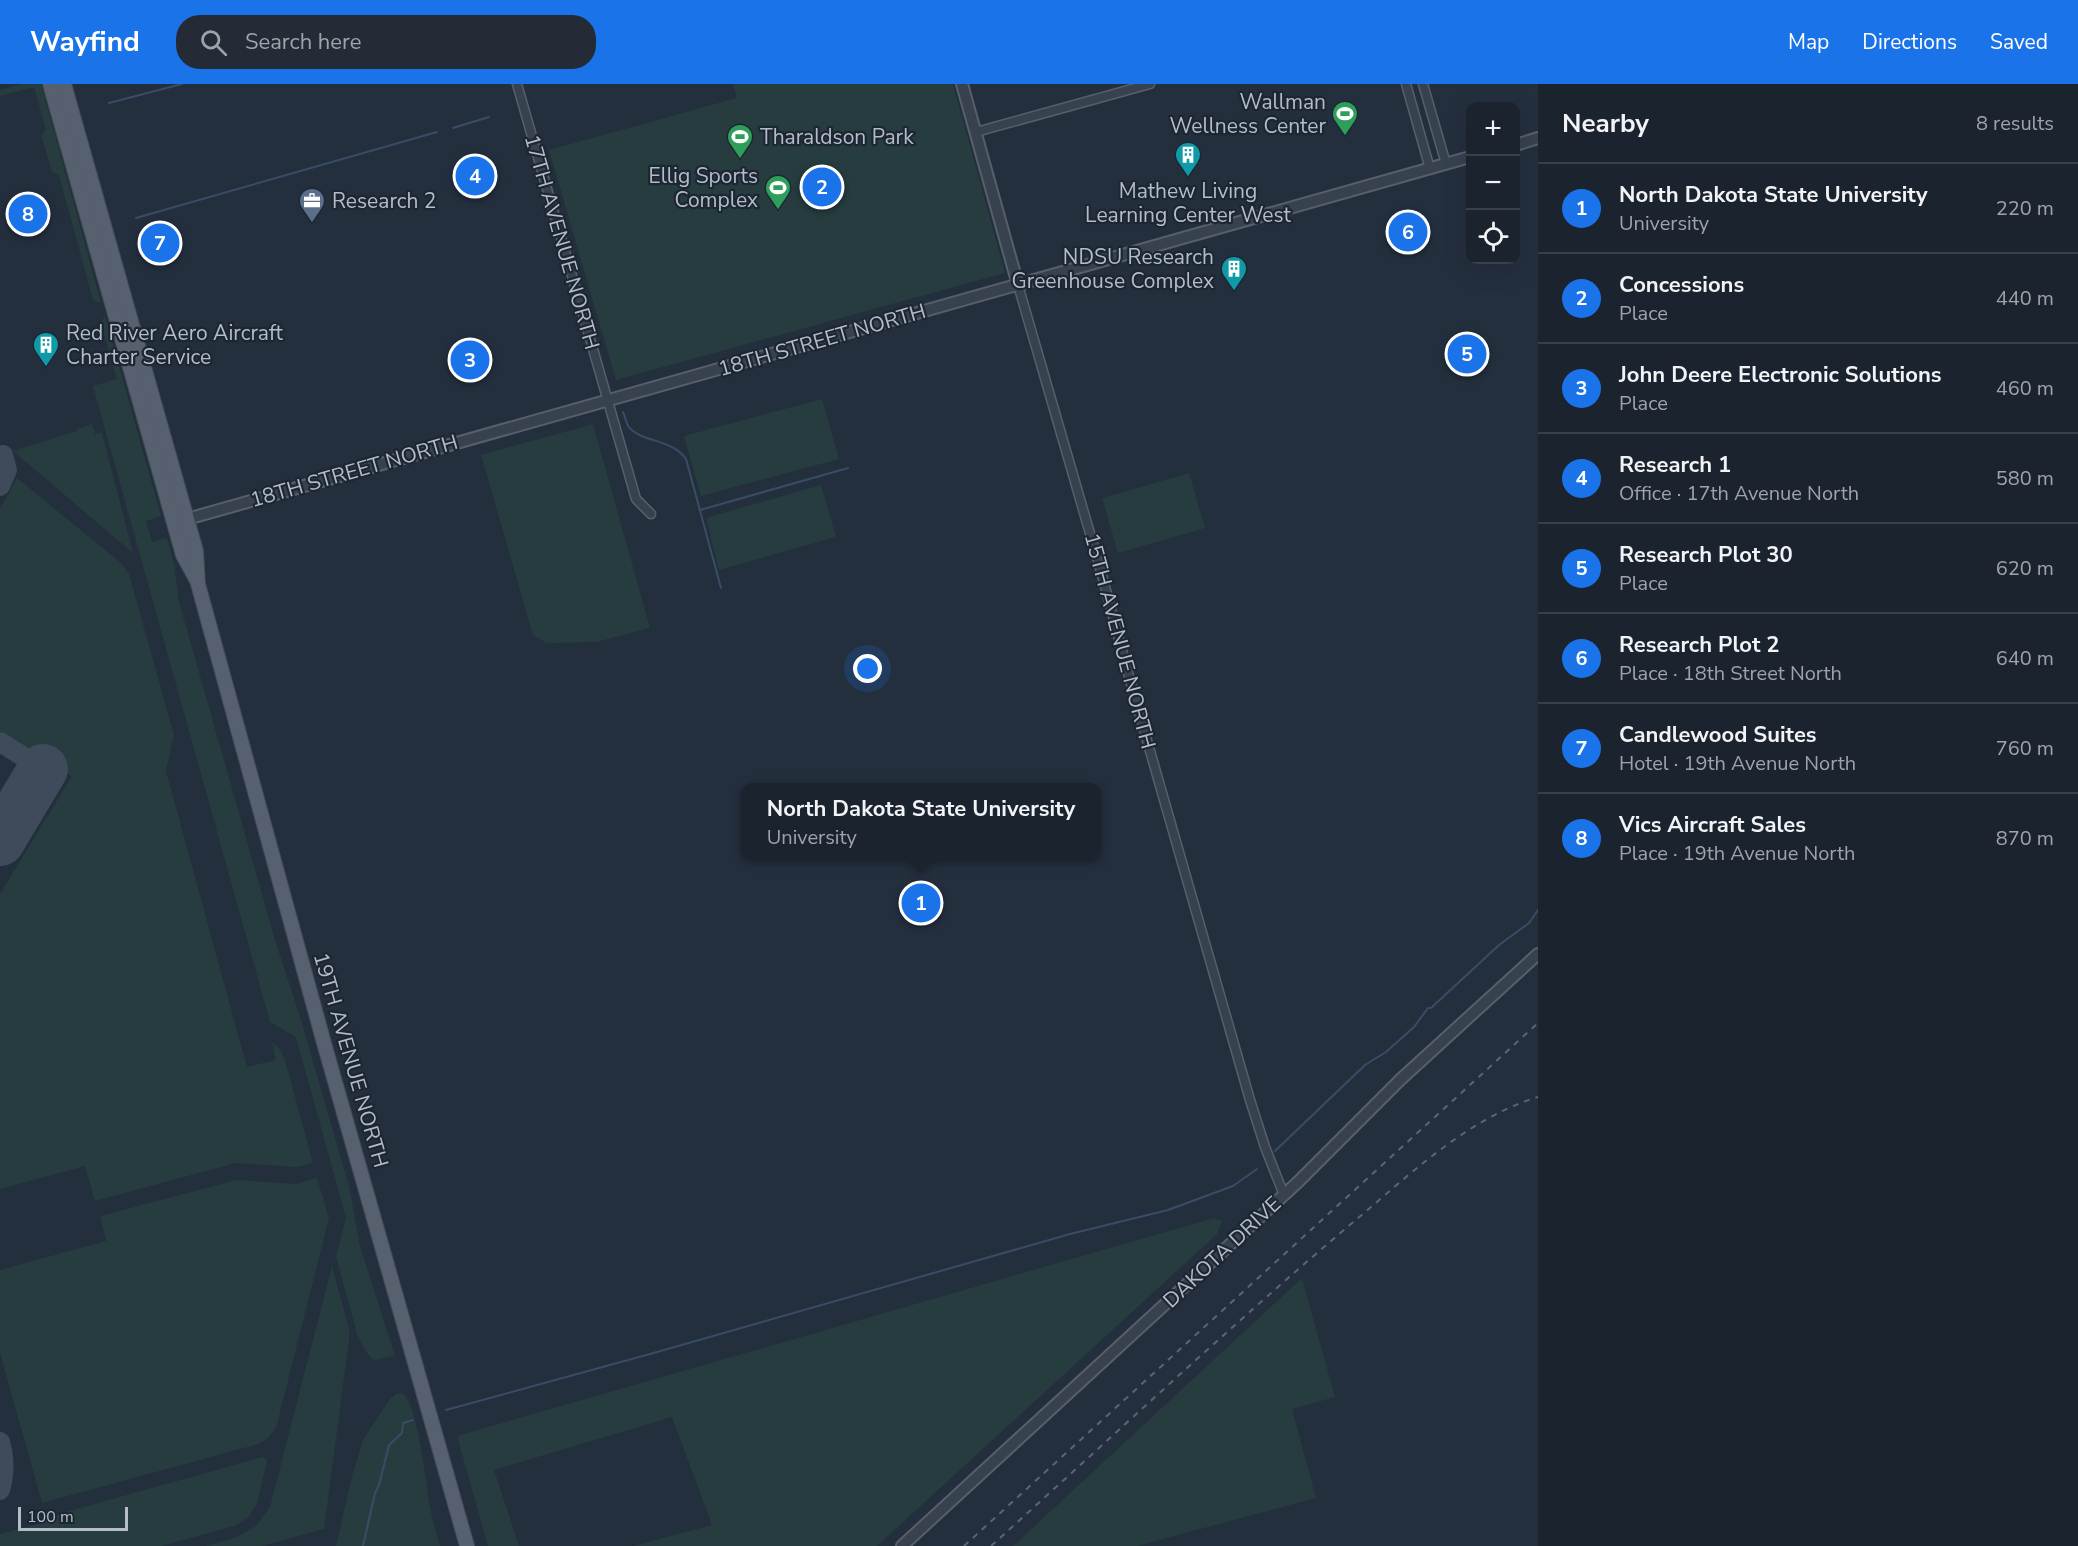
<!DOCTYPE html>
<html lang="en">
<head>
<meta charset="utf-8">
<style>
	body { margin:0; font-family:"Nunito Sans",sans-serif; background:#242b36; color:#f1f3f6 }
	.controls { position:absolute; right:18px; top:18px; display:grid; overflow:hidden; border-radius:12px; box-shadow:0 6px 24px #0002 }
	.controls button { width:54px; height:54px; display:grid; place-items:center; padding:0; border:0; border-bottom:2px solid #39404a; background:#1b232e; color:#f1f3f6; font:30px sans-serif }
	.scale { position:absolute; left:18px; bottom:15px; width:110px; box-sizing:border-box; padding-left:6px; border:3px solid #b4bcc9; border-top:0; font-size:16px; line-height:21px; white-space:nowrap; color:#b4bcc9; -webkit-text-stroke:4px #1d2633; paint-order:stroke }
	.you { position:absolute; left:868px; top:585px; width:21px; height:21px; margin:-15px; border:4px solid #fff; border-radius:50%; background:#1a73e8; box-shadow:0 0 0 9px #1a73e833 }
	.badge { display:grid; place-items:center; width:39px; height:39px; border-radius:50%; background:#1a73e8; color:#fff; font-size:20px; font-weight:700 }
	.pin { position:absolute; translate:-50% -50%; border:3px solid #fff; box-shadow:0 2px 6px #0006 }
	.popup { position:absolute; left:741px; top:699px; width:360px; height:78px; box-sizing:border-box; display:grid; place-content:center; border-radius:12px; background:#1b232e; filter:drop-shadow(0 2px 4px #0005); font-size:20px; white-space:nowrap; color:#a0a4aa }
	.popup b { font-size:22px; color:#f1f3f6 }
	.popup::after { content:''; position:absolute; left:50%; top:100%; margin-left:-12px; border:12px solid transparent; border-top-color:#1b232e }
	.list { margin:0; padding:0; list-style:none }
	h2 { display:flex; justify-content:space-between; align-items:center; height:78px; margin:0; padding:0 24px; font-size:26px }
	h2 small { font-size:20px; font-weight:400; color:#a0a4aa }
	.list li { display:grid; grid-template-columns:39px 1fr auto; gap:18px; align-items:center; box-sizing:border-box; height:90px; padding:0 24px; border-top:2px solid #39404a }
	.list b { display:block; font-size:22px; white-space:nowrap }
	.list p { margin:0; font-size:20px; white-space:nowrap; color:#a0a4aa }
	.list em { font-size:20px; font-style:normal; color:#a0a4aa }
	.icon { flex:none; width:33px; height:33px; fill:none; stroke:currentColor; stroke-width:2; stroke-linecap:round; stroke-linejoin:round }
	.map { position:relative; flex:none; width:1538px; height:1462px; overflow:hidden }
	header { display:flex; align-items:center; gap:36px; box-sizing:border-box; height:84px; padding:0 30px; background:#1a73e8; color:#fff }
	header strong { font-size:28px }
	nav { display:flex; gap:33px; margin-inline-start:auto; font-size:21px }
	.search { width:420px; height:54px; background:#242b36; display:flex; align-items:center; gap:15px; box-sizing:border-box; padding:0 21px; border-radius:24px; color:#a0a4aa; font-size:22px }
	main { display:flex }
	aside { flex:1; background:#1b232e }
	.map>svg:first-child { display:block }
	.green { fill:#263c3f }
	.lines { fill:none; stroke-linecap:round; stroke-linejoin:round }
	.stream { stroke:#394c67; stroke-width:2 }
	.taxiway { stroke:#3f4a5a; stroke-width:20 }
	.runway { stroke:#3f4a5a; stroke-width:50 }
	.minor-casing { stroke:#565f6c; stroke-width:11 }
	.tertiary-casing { stroke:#565f6c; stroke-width:14 }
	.primary-casing { stroke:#414a57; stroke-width:16 }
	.minor { stroke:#38414e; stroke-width:8 }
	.tertiary { stroke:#38414e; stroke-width:10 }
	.primary { stroke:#56606e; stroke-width:14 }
	.rail { stroke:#5a6575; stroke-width:2; stroke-dasharray:6 6; stroke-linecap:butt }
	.labels { text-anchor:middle; stroke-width:4.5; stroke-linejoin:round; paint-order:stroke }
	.poi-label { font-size:21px; fill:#b4bcc9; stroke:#1d2633; text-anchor:end }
	.street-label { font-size:21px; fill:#b4bcc9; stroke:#1d2633 }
</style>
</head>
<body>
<header>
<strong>Wayfind</strong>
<div class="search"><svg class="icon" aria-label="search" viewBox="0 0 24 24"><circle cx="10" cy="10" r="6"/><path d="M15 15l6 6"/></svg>Search here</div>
<nav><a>Map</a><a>Directions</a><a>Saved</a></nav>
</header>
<main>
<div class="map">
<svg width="1538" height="1462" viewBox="0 0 1538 1462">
	<rect width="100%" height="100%" fill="#242f3e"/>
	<!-- green -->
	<g class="green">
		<polygon points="21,0 41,0 101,219 93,216 59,91 52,88 41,51 46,46 34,3 0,12 0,6"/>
		<polygon points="733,0 953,0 1005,189 616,296 549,66 737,14"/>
		<polygon points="105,232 161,432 146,437 152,458 167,454 174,480 179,518 276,859 301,936 320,1002 349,1102 360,1162 395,1272 374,1276 367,1269 358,1253 336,1173 346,1134 296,953 270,938 93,302 117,295 101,238"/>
		<polygon points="822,315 839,375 701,412 684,352"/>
		<polygon points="92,340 95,350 101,348 104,357 133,469 13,367 77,347 77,345"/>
		<polygon points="593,340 650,544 596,558 547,559 533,551 481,371"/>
		<polygon points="1189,389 1205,444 1118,469 1102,414"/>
		<polygon points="17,394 121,479 129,490 174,651 166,687 247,983 276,976 272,958 280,965 285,976 313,1079 296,1083 236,1079 95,1117 85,1082 0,1105 0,810 72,692 0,647 0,425"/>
		<polygon points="821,401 836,453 719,486 706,434"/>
		<polygon points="317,1094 329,1134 276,1344 268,1354 259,1360 42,1419 0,1269 0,1186 106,1157 100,1132 237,1096 296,1100"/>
		<polygon points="1214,1134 1222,1137 1217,1150 877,1462 633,1462 712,1441 672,1333 494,1386 519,1462 488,1462 457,1352"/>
		<polygon points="332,1182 349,1245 349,1256 324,1445 262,1462 205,1462 237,1453 256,1442 270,1423"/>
		<polygon points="1302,1194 1335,1313 1292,1325 1316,1414 1137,1462 1013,1462"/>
		<path d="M403,1309C418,1324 425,1393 429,1417C431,1432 436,1447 440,1462H336L352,1392L363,1356L389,1316L396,1310Z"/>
		<polygon points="262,1373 266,1375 267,1378 257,1419 248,1434 234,1442 161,1462 0,1462 0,1450 45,1438 45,1434"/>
	</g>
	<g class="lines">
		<!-- stream -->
		<g class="stream">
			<polyline points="109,19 182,0"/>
			<polyline points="453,44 489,33"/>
			<polyline points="136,134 437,48"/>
			<path d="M623,328C625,332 626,338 628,342C641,359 671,354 686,375L721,504"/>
			<polyline points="700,426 848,384"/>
			<polyline points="1275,1067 1365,981 1386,968 1414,943 1428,924 1431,924 1499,861 1529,839 1538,826"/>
			<polyline points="446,1326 650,1270 1070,1150 1168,1126 1233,1102 1257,1085"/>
			<polyline points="363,1462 375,1409 379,1401 389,1361 402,1349 403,1339 413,1336"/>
		</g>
		<!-- taxiway -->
		<g class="taxiway">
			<polyline points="0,402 7,386 3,371"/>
			<polyline points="0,658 43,685"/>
			<path d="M0,1358C5,1375 5,1389 0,1406"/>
		</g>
		<!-- runway -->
		<polyline class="runway" points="0,757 43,685"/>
		<defs>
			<g id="minor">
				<polyline points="517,0 636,415 651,430"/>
				<polyline points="1406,0 1430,85"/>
				<polyline points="1423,0 1446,80"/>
				<polyline points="976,48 1150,0"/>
				<polyline points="1018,201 1100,484 1134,611 1250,1016 1265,1063 1284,1111"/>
			</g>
			<g id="tertiary">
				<polyline points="962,0 1018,201"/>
				<polyline points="1516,61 1538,54"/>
				<polyline points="180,437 1470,73"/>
				<polyline points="902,1462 1298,1098 1401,995 1538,870"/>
			</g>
			<g id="primary">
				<polyline points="50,0 183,471 196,495"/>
				<polyline points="64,0 196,467 198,500 324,959 467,1462"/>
			</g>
		</defs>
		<!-- minor casing -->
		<use href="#minor" class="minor-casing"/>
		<!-- tertiary casing -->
		<use href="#tertiary" class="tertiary-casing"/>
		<!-- primary casing -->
		<use href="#primary" class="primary-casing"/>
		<!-- minor -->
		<use href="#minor" class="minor"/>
		<!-- tertiary -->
		<use href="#tertiary" class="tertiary"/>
		<!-- primary -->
		<use href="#primary" class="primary"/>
		<!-- rail -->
		<g class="rail">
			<polyline points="964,1462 1538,939"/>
			<path d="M991,1462C1111,1354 1228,1244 1351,1140C1406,1094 1467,1034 1538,1013"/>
		</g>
	</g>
	<!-- icons -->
	<defs>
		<symbol id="stadium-pin" viewBox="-11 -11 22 30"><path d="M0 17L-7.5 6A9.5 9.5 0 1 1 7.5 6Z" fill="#2e9e5b" stroke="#1d2633"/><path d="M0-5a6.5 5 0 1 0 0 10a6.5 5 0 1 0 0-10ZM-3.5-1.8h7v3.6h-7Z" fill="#fff"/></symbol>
		<symbol id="building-pin" viewBox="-11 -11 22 30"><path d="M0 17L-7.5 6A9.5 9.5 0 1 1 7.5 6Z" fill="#0f9aa8" stroke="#1d2633"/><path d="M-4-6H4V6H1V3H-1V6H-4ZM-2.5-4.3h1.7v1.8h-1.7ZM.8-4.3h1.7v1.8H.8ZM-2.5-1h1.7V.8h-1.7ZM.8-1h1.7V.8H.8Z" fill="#fff"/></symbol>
		<symbol id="office-pin" viewBox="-11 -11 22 30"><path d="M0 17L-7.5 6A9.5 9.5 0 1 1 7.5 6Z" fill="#5c6f8a" stroke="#1d2633"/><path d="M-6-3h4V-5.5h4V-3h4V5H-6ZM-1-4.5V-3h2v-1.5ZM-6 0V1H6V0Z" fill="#fff"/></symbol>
	</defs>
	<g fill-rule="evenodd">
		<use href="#stadium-pin" x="1330" y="15" width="30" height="40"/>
		<use href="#stadium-pin" x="725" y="38" width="30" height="40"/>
		<use href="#building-pin" x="1173" y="56" width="30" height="40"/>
		<use href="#stadium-pin" x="763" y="89" width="30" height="40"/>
		<use href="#office-pin" x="297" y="102" width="30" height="40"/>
		<use href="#building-pin" x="1219" y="170" width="30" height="40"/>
		<use href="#building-pin" x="31" y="246" width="30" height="40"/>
	</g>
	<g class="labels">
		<!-- poi labels -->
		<g class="poi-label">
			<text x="1326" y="25">Wallman<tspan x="1326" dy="24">Wellness Center</tspan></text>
			<text x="760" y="60" text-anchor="start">Tharaldson Park</text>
			<text x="758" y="99">Ellig Sports<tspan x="758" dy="24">Complex</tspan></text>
			<text x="1188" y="114" text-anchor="middle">Mathew Living<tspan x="1188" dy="24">Learning Center West</tspan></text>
			<text x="332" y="124" text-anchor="start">Research 2</text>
			<text x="1214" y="180">NDSU Research<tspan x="1214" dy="24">Greenhouse Complex</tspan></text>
			<text x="66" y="256" text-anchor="start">Red River Aero Aircraft<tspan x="66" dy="24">Charter Service</tspan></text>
		</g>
		<!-- street labels -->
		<g class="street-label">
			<text transform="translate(562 158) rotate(74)" y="7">17TH AVENUE NORTH</text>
			<text transform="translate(822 256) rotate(-16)" y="7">18TH STREET NORTH</text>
			<text transform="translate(354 387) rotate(-16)" y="7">18TH STREET NORTH</text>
			<text transform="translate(1120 557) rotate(75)" y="7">15TH AVENUE NORTH</text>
			<text transform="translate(351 976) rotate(74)" y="7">19TH AVENUE NORTH</text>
			<text transform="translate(1222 1168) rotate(-43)" y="7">DAKOTA DRIVE</text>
		</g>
	</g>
</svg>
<div class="controls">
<button>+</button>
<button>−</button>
<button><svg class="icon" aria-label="locate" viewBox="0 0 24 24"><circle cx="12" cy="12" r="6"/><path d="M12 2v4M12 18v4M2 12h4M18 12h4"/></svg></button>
</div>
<div class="scale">100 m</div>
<div class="you"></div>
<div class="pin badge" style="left:921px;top:819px">1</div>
<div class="popup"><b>North Dakota State University</b>University</div>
<div class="pin badge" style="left:822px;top:103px">2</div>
<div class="pin badge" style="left:470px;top:276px">3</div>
<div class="pin badge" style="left:475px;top:92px">4</div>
<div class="pin badge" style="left:1467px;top:270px">5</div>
<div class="pin badge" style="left:1408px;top:148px">6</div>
<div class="pin badge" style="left:160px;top:159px">7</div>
<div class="pin badge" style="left:28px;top:130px">8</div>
</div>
<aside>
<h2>Nearby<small>8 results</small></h2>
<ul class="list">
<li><span class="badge">1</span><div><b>North Dakota State University</b><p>University</p></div><em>220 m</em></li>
<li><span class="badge">2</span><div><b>Concessions</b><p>Place</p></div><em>440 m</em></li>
<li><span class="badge">3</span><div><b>John Deere Electronic Solutions</b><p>Place</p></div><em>460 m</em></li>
<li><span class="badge">4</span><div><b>Research 1</b><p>Office · 17th Avenue North</p></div><em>580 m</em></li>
<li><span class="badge">5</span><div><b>Research Plot 30</b><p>Place</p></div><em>620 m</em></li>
<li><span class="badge">6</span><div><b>Research Plot 2</b><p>Place · 18th Street North</p></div><em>640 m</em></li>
<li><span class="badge">7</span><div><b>Candlewood Suites</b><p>Hotel · 19th Avenue North</p></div><em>760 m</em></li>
<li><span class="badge">8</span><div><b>Vics Aircraft Sales</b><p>Place · 19th Avenue North</p></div><em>870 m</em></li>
</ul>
</aside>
</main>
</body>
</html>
